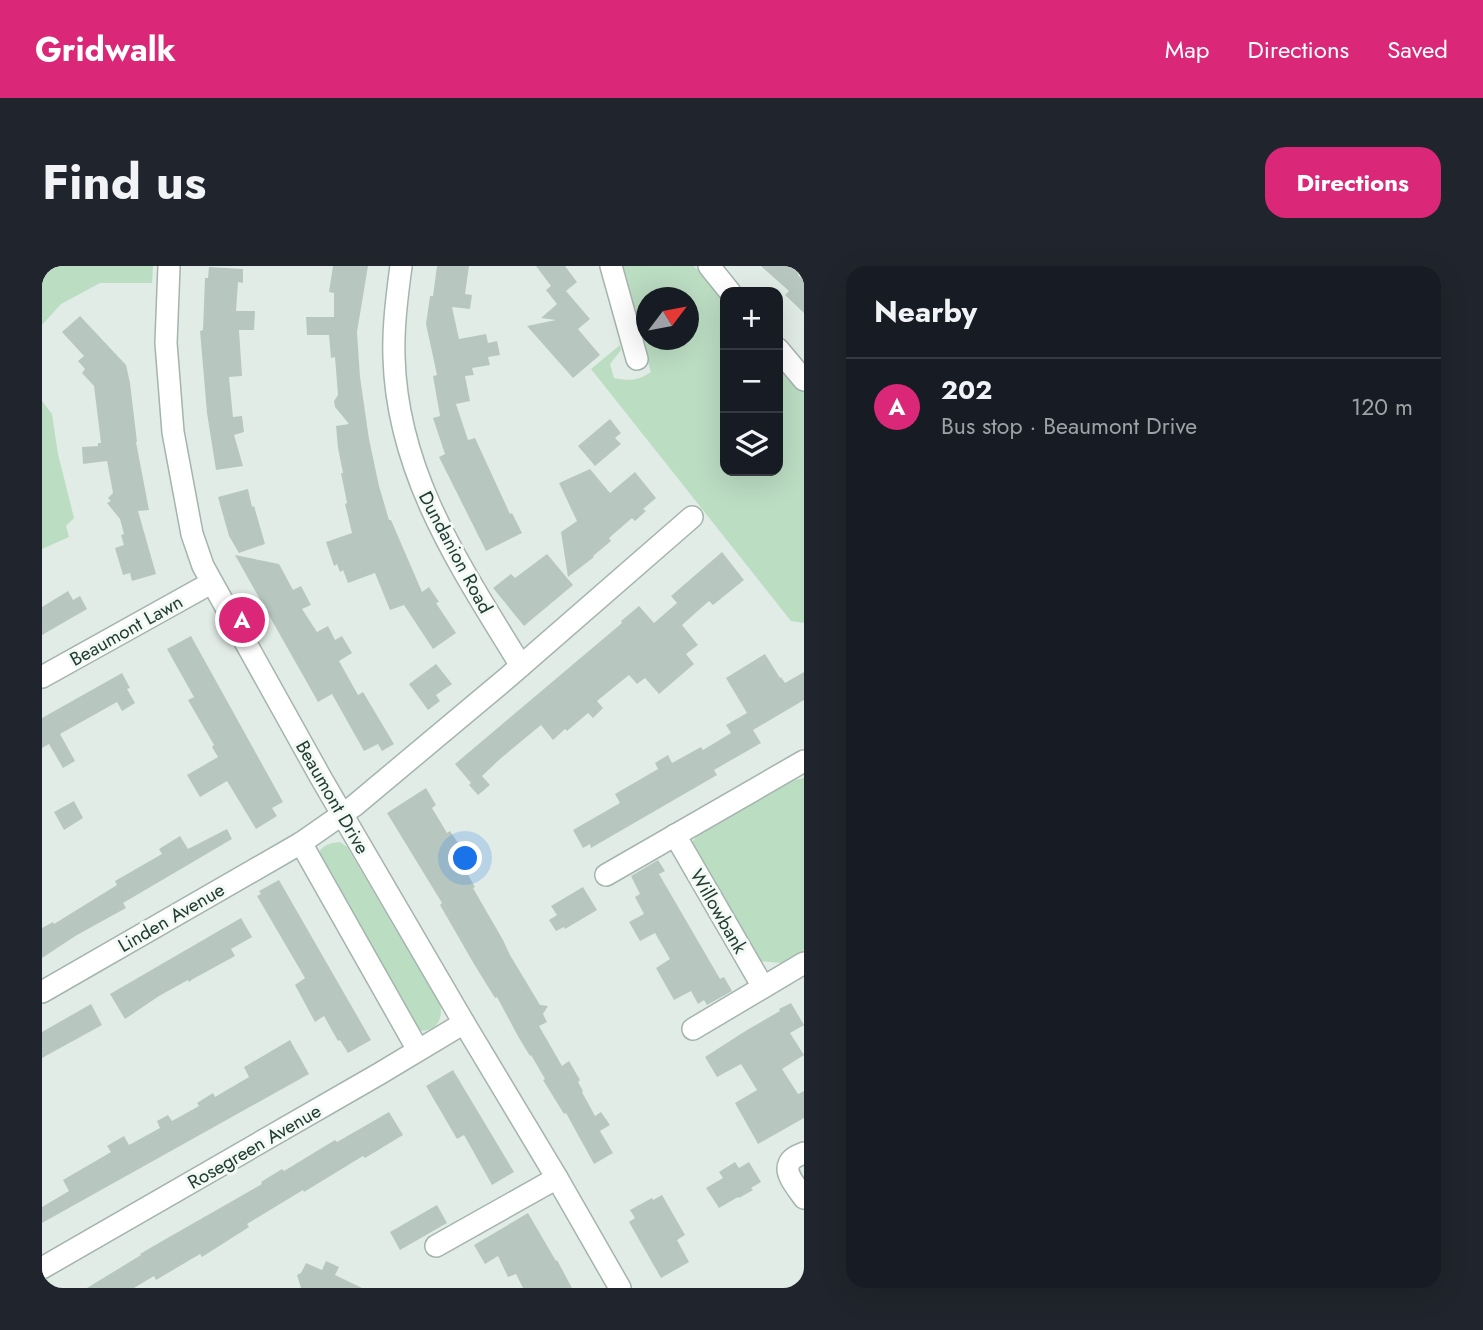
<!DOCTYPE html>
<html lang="en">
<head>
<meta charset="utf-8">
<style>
	body { margin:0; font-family:Jost,sans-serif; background:#20242c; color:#f1f3f6 }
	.controls { position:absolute; right:21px; top:21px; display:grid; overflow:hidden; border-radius:14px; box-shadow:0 7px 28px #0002 }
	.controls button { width:63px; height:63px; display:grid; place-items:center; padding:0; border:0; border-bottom:2px solid #363941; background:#171b24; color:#f1f3f6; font:35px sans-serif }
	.compass { position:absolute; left:594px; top:21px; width:63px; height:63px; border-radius:50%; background:#171b24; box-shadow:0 7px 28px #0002; rotate:58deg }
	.you { position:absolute; left:424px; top:593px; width:24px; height:24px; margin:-18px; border:5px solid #fff; border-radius:50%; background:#1a73e8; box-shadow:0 0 0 10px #1a73e833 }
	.badge { display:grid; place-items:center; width:46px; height:46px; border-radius:50%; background:#db2777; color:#fff; font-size:23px; font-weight:700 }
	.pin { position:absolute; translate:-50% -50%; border:4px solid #fff; box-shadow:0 2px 7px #0006 }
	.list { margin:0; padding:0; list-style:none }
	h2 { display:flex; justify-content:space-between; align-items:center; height:91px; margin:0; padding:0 28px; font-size:30px }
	h2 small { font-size:23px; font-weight:400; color:#9ea1a6 }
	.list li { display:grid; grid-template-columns:46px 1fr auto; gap:21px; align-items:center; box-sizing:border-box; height:98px; padding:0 28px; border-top:2px solid #363941 }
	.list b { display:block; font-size:26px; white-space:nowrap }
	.list p { margin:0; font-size:23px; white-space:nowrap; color:#9ea1a6 }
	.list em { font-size:23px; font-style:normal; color:#9ea1a6 }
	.icon { flex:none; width:38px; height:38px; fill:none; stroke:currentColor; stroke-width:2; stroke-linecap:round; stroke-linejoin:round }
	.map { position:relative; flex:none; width:762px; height:1022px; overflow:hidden; border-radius:21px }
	header { display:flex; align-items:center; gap:42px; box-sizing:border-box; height:98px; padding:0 35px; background:#db2777; color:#fff }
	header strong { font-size:33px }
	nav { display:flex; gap:38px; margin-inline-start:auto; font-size:24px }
	.intro { display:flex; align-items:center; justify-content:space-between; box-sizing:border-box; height:168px; padding:0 42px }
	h1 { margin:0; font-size:49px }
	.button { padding:18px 32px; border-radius:21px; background:#db2777; color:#fff; font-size:24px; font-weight:700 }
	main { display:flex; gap:42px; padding:0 42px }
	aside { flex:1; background:#171b24; border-radius:21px; box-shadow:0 7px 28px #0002 }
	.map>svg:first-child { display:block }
	.green { fill:#bbddc2; fill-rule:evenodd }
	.building { fill:#b7c7c0 }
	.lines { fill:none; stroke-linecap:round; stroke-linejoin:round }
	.minor-casing { stroke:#a5b4ae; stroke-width:24 }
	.minor { stroke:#fff; stroke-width:21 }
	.labels { text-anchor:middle; stroke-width:6; stroke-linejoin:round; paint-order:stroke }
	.street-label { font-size:19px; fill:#223d34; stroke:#f3f9f5 }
</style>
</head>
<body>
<header>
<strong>Gridwalk</strong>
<nav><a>Map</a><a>Directions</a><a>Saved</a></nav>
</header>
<div class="intro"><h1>Find us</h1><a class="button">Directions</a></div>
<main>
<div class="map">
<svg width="762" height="1022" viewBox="0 0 762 1022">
	<rect width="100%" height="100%" fill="#e2ece7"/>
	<!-- green -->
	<g class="green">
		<polygon points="0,0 111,0 110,17 58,17 19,38 0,59"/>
		<path d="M577,0H652L683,36V205H736V97L762,127V357L749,355L549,103L578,79L579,84L568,98L572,112C587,115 596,115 609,106ZM604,32H646V74H604Z"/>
		<polygon points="0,135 10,148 16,188 32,252 24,260 27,271 0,283"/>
		<polygon points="762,512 762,684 739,697 717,695 650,582 650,576 655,570 748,515"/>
		<path d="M298,576L305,581L398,738C402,755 393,766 375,765L276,588C280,579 288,577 298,576Z"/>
	</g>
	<!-- building -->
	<g class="building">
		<polygon points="291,0 326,0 315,66 318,111 327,173 337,220 347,254 349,254 380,326 387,321 397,336 394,337 414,367 391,383 362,339 348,344 333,307 306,317 301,304 298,306 295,298 292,300 284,276 310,267 303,238 305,237 299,207 301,207 296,182 294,160 307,158 293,141 292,135 296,129 293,91 289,92 287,69 265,69 264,51 292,51 292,27 287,26"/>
		<polygon points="395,0 427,0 423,28 430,29 428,43 410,41 417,73 444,68 446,77 455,75 458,89 446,91 448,99 430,102 432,109 423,110 428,135 414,138 426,174 433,172 468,248 470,247 480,267 444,285 397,191 403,188 391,152 398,150 391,110 395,109 384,58 388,30 391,30"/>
		<polygon points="494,0 523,0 535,16 524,25 548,53 536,63 558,89 531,112 485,60 514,54 499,52 515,38 504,24 509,20"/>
		<polygon points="719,0 762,0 756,9 759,12 762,9 762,47 743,29 747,25"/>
		<polygon points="167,1 201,3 201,17 196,16 194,45 213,45 212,64 197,64 200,110 187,111 191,151 200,150 202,166 192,169 201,200 174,204 165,147 158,65 161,64 163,12 166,12"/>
		<polygon points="38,50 84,99 88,117 95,176 94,176 107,244 96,245 114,308 90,315 88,307 81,309 73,282 82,279 79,269 82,268 78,253 65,237 69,235 66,232 71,227 65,195 41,198 40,181 56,180 56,177 59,177 52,120 40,107 43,103 36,95 42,90 20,66"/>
		<polygon points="568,153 579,167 573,172 579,178 553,200 536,180"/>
		<polygon points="548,203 568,227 593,206 614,232 601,243 604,245 593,255 590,252 567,272 569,275 551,290 552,291 526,311 519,266 535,255 517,217"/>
		<polygon points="206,223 210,241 212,240 223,278 197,287 187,270 176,231"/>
		<polygon points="680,286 702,314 671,339 667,335 640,359 656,379 644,388 652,398 617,428 603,412 595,418 587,409 555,435 561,442 551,452 546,447 525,465 523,463 511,474 499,459 458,493 440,510 448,519 436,529 427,519 429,517 413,498 580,357 579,355 597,340 612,357 635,337 629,330"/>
		<polygon points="505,288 531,319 482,360 451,322 469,308 473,312"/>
		<polygon points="193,289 237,298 251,324 259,320 269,339 260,343 275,366 286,360 293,374 300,370 310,387 297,395 316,429 321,426 352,478 340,485 336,478 322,485 290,428 276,436"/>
		<polygon points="26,325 31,334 38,330 45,343 0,369 0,341"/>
		<polygon points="149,370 241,536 230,542 235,550 214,563 185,515 158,531 145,509 176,491 170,481 172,479 146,434 152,431 125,383"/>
		<polygon points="723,388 738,412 739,411 743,417 762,406 762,434 711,464 719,477 672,504 675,509 549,582 548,578 541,582 531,564 578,537 573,528 616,503 613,497 626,489 630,497 659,481 661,484 689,467 684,459 705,447 684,412"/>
		<polygon points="394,398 410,418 394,429 398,435 386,444 367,418"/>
		<polygon points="80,407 88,422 85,423 93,437 80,445 75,436 18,468 33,495 21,502 7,478 0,482 0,452"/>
		<polygon points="384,522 394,539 390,542 405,567 408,565 418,580 413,583 419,593 417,593 433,621 431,622 461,674 468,689 498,739 506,740 501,748 505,756 497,760 520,800 527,795 538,814 536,816 541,825 540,826 553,850 559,846 568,859 558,865 571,887 552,898 524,847 522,848 501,814 503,813 489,789 488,790 477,772 455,731 453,732 432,698 398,639 400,637 345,547"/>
		<polygon points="32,535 41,552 22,564 12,546"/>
		<polygon points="185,563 190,573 81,637 84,642 35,669 0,692 0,662 11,656 12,658 75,619 73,615 120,588 117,583 138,570 146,583"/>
		<polygon points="616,594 623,605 617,608 678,713 682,711 690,725 665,739 662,734 656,738 649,725 632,734 614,702 628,693 613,667 598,675 587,656 602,648 593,631 598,628 589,610"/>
		<polygon points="237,614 329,774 306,787 298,774 296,775 282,750 273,756 253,719 263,712 215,630 219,628 217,625"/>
		<polygon points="541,621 555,644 523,663 522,661 514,665 507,654 515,649 509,640"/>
		<polygon points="199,652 210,671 189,683 193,690 151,713 147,716 146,714 117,730 83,753 68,728"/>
		<polygon points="749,737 762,759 748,767 762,789 740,803 756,828 762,825 762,852 716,878 693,837 715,824 699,798 675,811 663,791 705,764 738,745 737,743"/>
		<polygon points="49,738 60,759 0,792 0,766"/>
		<polygon points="248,774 267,808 0,957 0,941 27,925 21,914 69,886 65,880 82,870 87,879 118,862 115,855 126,849 130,855 157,840 155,837 171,827 173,831 207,811 202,801"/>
		<polygon points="411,804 472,906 450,919 422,869 415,873 384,820"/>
		<polygon points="347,846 361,869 323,892 321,890 262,926 261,924 205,958 207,961 160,991 158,988 114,1014 112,1010 92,1022 45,1022 99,989 98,988 115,978 220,918 219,916 240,903 242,905 293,874 295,876"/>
		<polygon points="693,896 697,902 707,896 719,916 709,922 711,924 697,932 696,931 677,942 664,922 681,912 677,906"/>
		<polygon points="620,929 643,969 635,974 647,996 619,1012 587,956 593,952 588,944 610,932 611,934"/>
		<polygon points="395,939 405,957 358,984 348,966"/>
		<polygon points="486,947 514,995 515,994 530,1022 481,1022 474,1008 466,1011 456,990 443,998 432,979"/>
		<polygon points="284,995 297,1001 293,1009 320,1022 259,1022 255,1009 259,1007 264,997 280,1004"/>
	</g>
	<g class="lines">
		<defs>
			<g id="minor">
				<polyline points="127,0 124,77 131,166 150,268 161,300 279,512 422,757 515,912 578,1022"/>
				<path d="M359,0C355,30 351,61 352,91C355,209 420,303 479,400"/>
				<polyline points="569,0 595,93"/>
				<polyline points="667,0 688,26"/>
				<polyline points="736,83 762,114"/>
				<polyline points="0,411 169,317"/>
				<polyline points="633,569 721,721"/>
				<polyline points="259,577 376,784"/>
				<polyline points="564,609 762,495"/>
				<polyline points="0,726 259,577 312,540 465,412 650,251"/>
				<polyline points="651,763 762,697"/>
				<path d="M762,887C757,889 749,892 747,898C742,908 757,924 762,932"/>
				<polyline points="394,980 515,912"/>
				<polyline points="0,1002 337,808 422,757"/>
			</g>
		</defs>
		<!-- minor casing -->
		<use href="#minor" class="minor-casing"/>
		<!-- minor -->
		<use href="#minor" class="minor"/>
	</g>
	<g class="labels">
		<!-- street labels -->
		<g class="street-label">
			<text transform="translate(414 286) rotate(62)" y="7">Dundanion Road</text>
			<text transform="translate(84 364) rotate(-29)" y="7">Beaumont Lawn</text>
			<text transform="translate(291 531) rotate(60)" y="7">Beaumont Drive</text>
			<text transform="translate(677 645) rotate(60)" y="7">Willowbank</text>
			<text transform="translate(129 651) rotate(-30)" y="7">Linden Avenue</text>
			<text transform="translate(212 880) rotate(-30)" y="7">Rosegreen Avenue</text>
		</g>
	</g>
</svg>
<div class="controls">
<button>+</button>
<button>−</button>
<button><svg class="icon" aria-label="layers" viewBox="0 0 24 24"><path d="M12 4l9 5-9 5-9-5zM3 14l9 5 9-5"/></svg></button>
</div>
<svg class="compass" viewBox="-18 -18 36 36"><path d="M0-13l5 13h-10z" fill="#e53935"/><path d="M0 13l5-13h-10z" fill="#9ea1a6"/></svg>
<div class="you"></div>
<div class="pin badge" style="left:200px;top:354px">A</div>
</div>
<aside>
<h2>Nearby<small></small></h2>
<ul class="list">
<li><span class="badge">A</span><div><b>202</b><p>Bus stop · Beaumont Drive</p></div><em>120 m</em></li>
</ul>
</aside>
</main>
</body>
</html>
